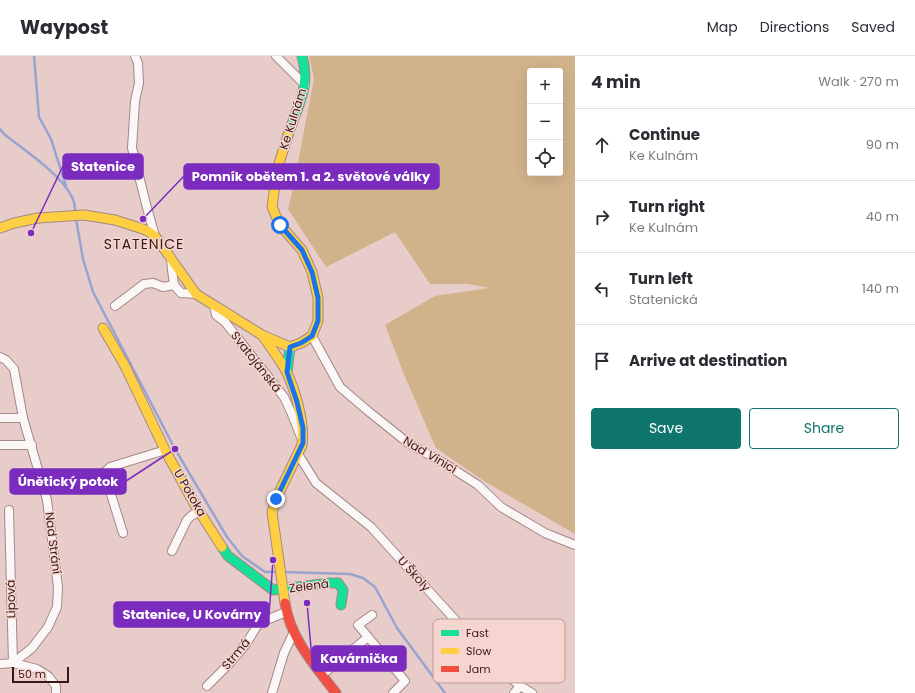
<!DOCTYPE html>
<html lang="en">
<head>
<meta charset="utf-8">
<style>
	body { margin:0; font-family:Poppins,sans-serif; background:#f2f2f3; color:#2b2b33 }
	.controls { position:absolute; right:12px; top:12px; display:grid; overflow:hidden; border-radius:4px; box-shadow:0 4px 16px #0002 }
	.controls button { width:36px; height:36px; display:grid; place-items:center; padding:0; border:0; border-bottom:1px solid #e1e1e2; background:#fff; color:#2b2b33; font:20px sans-serif }
	.scale { position:absolute; left:12px; bottom:10px; width:57px; box-sizing:border-box; padding-left:4px; border:2px solid #371817; border-top:0; font-size:11px; line-height:14px; white-space:nowrap; color:#371817; -webkit-text-stroke:3px #f6d4d0; paint-order:stroke }
	.stop { position:absolute; width:12px; height:12px; margin:-9px; border:3px solid #1a73e8; border-radius:50%; background:#fff }
	.stop.end { background:#1a73e8; border-color:#fff; box-shadow:0 1px 4px #0008 }
	.list { margin:0; padding:0; list-style:none }
	h2 { display:flex; justify-content:space-between; align-items:center; height:52px; margin:0; padding:0 16px; font-size:17px }
	h2 small { font-size:13px; font-weight:400; color:#7c7c81 }
	.list li { display:grid; grid-template-columns:26px 1fr auto; gap:12px; align-items:center; box-sizing:border-box; height:72px; padding:0 16px; border-top:1px solid #e1e1e2 }
	.list b { display:block; font-size:15px; white-space:nowrap }
	.list p { margin:0; font-size:13px; white-space:nowrap; color:#7c7c81 }
	.list em { font-size:13px; font-style:normal; color:#7c7c81 }
	.actions { display:flex; gap:8px; padding:12px 16px }
	.actions a { flex:1; padding:9px 0; border:1px solid #0f766e; border-radius:4px; text-align:center; font-size:14px; color:#0f766e }
	.actions .main { background:#0f766e; color:#fff }
	.icon { flex:none; width:22px; height:22px; fill:none; stroke:currentColor; stroke-width:2; stroke-linecap:round; stroke-linejoin:round }
	.map { position:relative; flex:none; width:575px; height:637px; overflow:hidden }
	header { display:flex; align-items:center; gap:24px; box-sizing:border-box; height:56px; padding:0 20px; background:#fff; border-bottom:1px solid #e1e1e2 }
	header strong { font-size:19px }
	nav { display:flex; gap:22px; margin-inline-start:auto; font-size:14px }
	main { display:flex }
	aside { flex:1; background:#fff }
	.map>svg:first-child { display:block }
	.grass { fill:#d1b38b; fill-rule:evenodd }
	.lines { fill:none; stroke-linecap:round; stroke-linejoin:round }
	.stream { stroke:#98a3d0; stroke-width:2.5 }
	.street-casing { stroke:#a38886; stroke-width:10 }
	.fast-casing { stroke:#a38886; stroke-width:11 }
	.slow-casing { stroke:#a38886; stroke-width:11 }
	.jam-casing { stroke:#a38886; stroke-width:11 }
	.street { stroke:#fcf7f7; stroke-width:8 }
	.fast { stroke:#16e098; stroke-width:9 }
	.slow { stroke:#ffcf43; stroke-width:9 }
	.jam { stroke:#f24e42; stroke-width:9 }
	.route { stroke:#1a73e8; stroke-width:5 }
	.labels { text-anchor:middle; stroke-width:3; stroke-linejoin:round; paint-order:stroke }
	.street-label { font-size:12px; fill:#371817; stroke:#f6d4d0 }
	.quarter-label { font-size:14px; letter-spacing:1px; fill:#371817; stroke:#f6d4d0 }
	.key { fill:#f6d4d0; stroke:#bd9c98; stroke-width:1 }
	.key-label { font-size:11px; fill:#371817 }
	.leader { fill:none; stroke:#7b2cbf; stroke-width:1.5 }
	.callout-dot { fill:#7b2cbf; stroke:#f6d4d0; stroke-width:1.5 }
	.callout { fill:#7b2cbf; stroke:#7b2cbf; stroke-width:1.5 }
	.callout-label { font-size:13px; text-anchor:middle; font-weight:bold; fill:#fff }
</style>
</head>
<body>
<header>
<strong>Waypost</strong>
<nav><a>Map</a><a>Directions</a><a>Saved</a></nav>
</header>
<main>
<div class="map">
<svg width="575" height="637" viewBox="0 0 575 637">
	<rect width="100%" height="100%" fill="#e8ccca"/>
	<!-- grass -->
	<path class="grass" d="M309,0H575V478L484,425L436,392L405,321L385,269L435,240L489,232L468,228H430L395,176L326,211L288,153L294,128L314,22ZM530,15H560V117H530Z"/>
	<g class="lines">
		<!-- stream -->
		<g class="stream">
			<polyline points="34,0 39,61 51,83 66,130"/>
			<path d="M0,73L4,78C25,95 60,117 72,141C74,145 75,151 75,156"/>
			<polyline points="76,163 83,203 93,236 175,393 227,481 242,500 265,516 277,516"/>
			<polyline points="284,516 350,518 363,522 375,531 397,572 445,637"/>
		</g>
		<defs>
			<g id="street">
				<polyline points="135,0 138,7 139,27 135,45 132,92 146,148 155,180"/>
				<polyline points="276,0 305,29"/>
				<polyline points="171,202 172,214 174,229 181,237 196,238"/>
				<polyline points="115,250 144,228 153,227 163,231 174,229"/>
				<polyline points="214,250 216,259 225,266 284,341 291,356 301,381"/>
				<polyline points="312,280 340,331 368,355 408,387 442,406 478,429 501,451 545,477 575,489"/>
				<polyline points="0,301 6,304 14,313 23,362 47,444 58,531 57,551 48,571 32,592 13,607 0,608"/>
				<polyline points="0,362 23,362"/>
				<polyline points="0,389 32,389"/>
				<polyline points="298,398 316,427 371,471 496,609 520,630 532,637"/>
				<polyline points="9,454 13,607 37,613 48,620 56,630 56,637"/>
				<polyline points="123,477 105,419 105,416 110,411 159,396 165,394"/>
				<polyline points="172,495 187,464 191,460 199,455"/>
				<polyline points="372,559 358,569 405,625 393,637"/>
				<polyline points="322,619 368,581"/>
				<polyline points="207,630 229,608 246,588 257,570 264,565 286,556"/>
				<polyline points="272,637 284,597 293,578"/>
				<polyline points="514,637 520,630"/>
			</g>
			<g id="fast">
				<path d="M288,79C297,51 311,31 302,0"/>
				<polyline points="287,316 290,291"/>
				<polyline points="222,491 228,500 273,534 330,527 338,527 343,534 341,549"/>
			</g>
			<g id="slow">
				<polyline points="288,79 277,114 272,151 280,169 302,194 312,216 318,242 318,265 312,280 301,287 290,291"/>
				<polyline points="0,172 14,167 38,162 84,159 115,164 146,174 155,180 196,238 262,279 290,291"/>
				<polyline points="103,272 125,310 165,394 195,449 222,491"/>
				<path d="M262,279C270,290 278,301 285,313C295,332 305,367 302,389L278,439L272,456L285,547"/>
			</g>
			<path id="jam" d="M285,547C290,582 315,610 336,637"/>
		</defs>
		<!-- street casing -->
		<use href="#street" class="street-casing"/>
		<!-- fast casing -->
		<use href="#fast" class="fast-casing"/>
		<!-- slow casing -->
		<use href="#slow" class="slow-casing"/>
		<!-- jam casing -->
		<use href="#jam" class="jam-casing"/>
		<!-- street -->
		<use href="#street" class="street"/>
		<!-- fast -->
		<use href="#fast" class="fast"/>
		<!-- slow -->
		<use href="#slow" class="slow"/>
		<!-- jam -->
		<use href="#jam" class="jam"/>
	</g>
	<g class="lines">
		<!-- route -->
		<polyline class="route" points="276,443 303,387 303,372 297,346 287,316 290,291 301,287 312,280 318,265 318,242 312,216 302,194 280,169"/>
	</g>
	<g class="labels">
		<!-- street labels -->
		<g class="street-label">
			<text transform="translate(293 63) rotate(-72)" y="4">Ke Kulnám</text>
			<text transform="translate(256 306) rotate(52)" y="4">Svatojánská</text>
			<text transform="translate(430 399) rotate(31)" y="4">Nad Vinicí</text>
			<text transform="translate(190 437) rotate(60)" y="4">U Potoka</text>
			<text transform="translate(53 487) rotate(83)" y="4">Nad Strání</text>
			<text transform="translate(414 518) rotate(48)" y="4">U Školy</text>
			<text transform="translate(309 530) rotate(-7)" y="4">Zelená</text>
			<text transform="translate(11 543) rotate(-91)" y="4">Lipová</text>
			<text transform="translate(236 598) rotate(-50)" y="4">Strmá</text>
		</g>
		<!-- quarter labels -->
		<g class="quarter-label">
			<text x="144" y="193">STATENICE</text>
		</g>
	</g>
	<!-- legend -->
	<rect x="433" y="563" width="132" height="64" rx="6" class="key"/>
	<rect x="441" y="574" width="18" height="6" fill="#16e098"/>
	<rect x="441" y="592" width="18" height="6" fill="#ffcf43"/>
	<rect x="441" y="610" width="18" height="6" fill="#f24e42"/>
	<g class="key-label">
		<text x="466" y="581">Fast</text>
		<text x="466" y="599">Slow</text>
		<text x="466" y="617">Jam</text>
	</g>
	<!-- callouts -->
	<path class="leader" d="M31 177L63 110M143 163L184 120M175 393L126 425M273 504L269 559M307 547L312 603"/>
	<g class="callout-dot">
		<circle cx="31" cy="177" r="4"/>
		<circle cx="143" cy="163" r="4"/>
		<circle cx="175" cy="393" r="4"/>
		<circle cx="273" cy="504" r="4"/>
		<circle cx="307" cy="547" r="4"/>
	</g>
	<g class="callout">
		<rect x="63" y="98" width="80" height="25" rx="4"/>
		<rect x="184" y="108" width="255" height="25" rx="4"/>
		<rect x="10" y="413" width="116" height="25" rx="4"/>
		<rect x="114" y="546" width="155" height="25" rx="4"/>
		<rect x="312" y="590" width="94" height="25" rx="4"/>
	</g>
	<g class="callout-label">
		<text x="103" y="115">Statenice</text>
		<text x="311" y="125">Pomník obětem 1. a 2. světové války</text>
		<text x="68" y="430">Únětický potok</text>
		<text x="192" y="563">Statenice, U Kovárny</text>
		<text x="359" y="607">Kavárnička</text>
	</g>
</svg>
<div class="controls">
<button>+</button>
<button>−</button>
<button><svg class="icon" aria-label="locate" viewBox="0 0 24 24"><circle cx="12" cy="12" r="6"/><path d="M12 2v4M12 18v4M2 12h4M18 12h4"/></svg></button>
</div>
<div class="scale">50 m</div>
<div class="stop" style="left:280px;top:169px"></div>
<div class="stop end" style="left:276px;top:443px"></div>
</div>
<aside>
<h2>4 min<small>Walk · 270 m</small></h2>
<ul class="list">
<li><svg class="icon" aria-label="ahead" viewBox="0 0 24 24"><path d="M12 20V5M6 11l6-6 6 6"/></svg><div><b>Continue</b><p>Ke Kulnám</p></div><em>90 m</em></li>
<li><svg class="icon" aria-label="right" viewBox="0 0 24 24"><path d="M7 20v-9h11M14 6l5 5-5 5"/></svg><div><b>Turn right</b><p>Ke Kulnám</p></div><em>40 m</em></li>
<li><svg class="icon" aria-label="left" viewBox="0 0 24 24"><path d="M17 20v-9H6M10 6l-5 5 5 5"/></svg><div><b>Turn left</b><p>Statenická</p></div><em>140 m</em></li>
<li><svg class="icon" aria-label="arrive" viewBox="0 0 24 24"><path d="M6 21V4h12l-3 4 3 4H6"/></svg><div><b>Arrive at destination</b></div></li>
</ul>
<div class="actions"><a class="main">Save</a><a>Share</a></div>
</aside>
</main>
</body>
</html>
